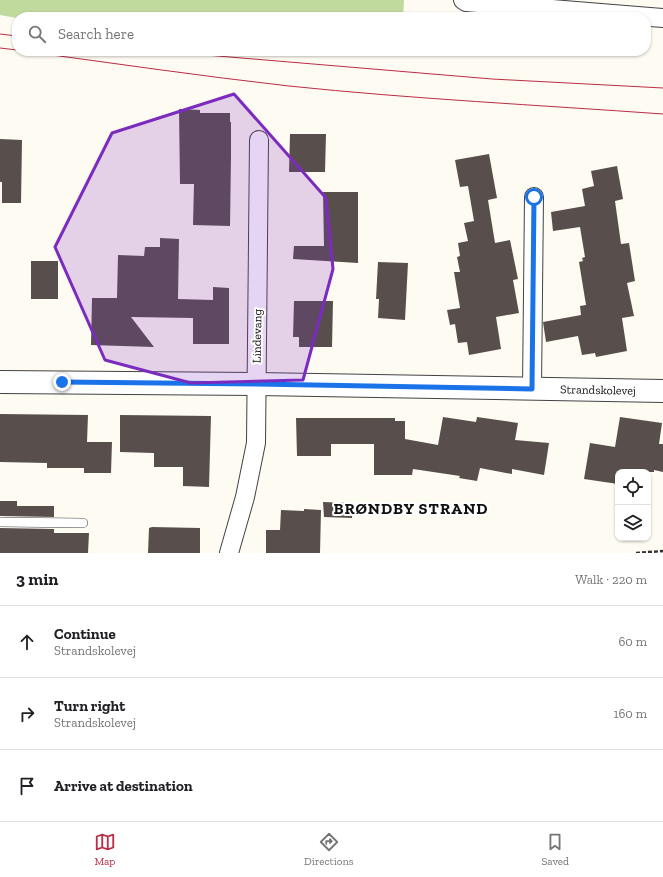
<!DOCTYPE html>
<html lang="en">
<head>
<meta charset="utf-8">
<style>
	body { margin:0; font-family:"Zilla Slab",serif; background:#f6f6f6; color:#202124 }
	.controls { position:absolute; right:12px; bottom:12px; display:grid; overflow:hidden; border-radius:8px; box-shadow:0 1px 3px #0004 }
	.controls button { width:36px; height:36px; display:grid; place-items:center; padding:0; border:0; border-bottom:1px solid #e0e0e0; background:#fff; color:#202124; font:20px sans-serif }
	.stop { position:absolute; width:12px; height:12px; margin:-9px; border:3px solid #1a73e8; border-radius:50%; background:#fff }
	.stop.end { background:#1a73e8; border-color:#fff; box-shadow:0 1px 4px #0008 }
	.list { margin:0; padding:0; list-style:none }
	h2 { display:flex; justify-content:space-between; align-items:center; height:52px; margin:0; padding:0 16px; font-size:17px }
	h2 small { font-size:13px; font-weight:400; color:#757577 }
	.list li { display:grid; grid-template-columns:26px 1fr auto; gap:12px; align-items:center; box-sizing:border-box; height:72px; padding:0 16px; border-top:1px solid #e0e0e0 }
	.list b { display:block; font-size:15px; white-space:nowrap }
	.list p { margin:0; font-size:13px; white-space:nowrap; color:#757577 }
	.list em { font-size:13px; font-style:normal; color:#757577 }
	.icon { flex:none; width:22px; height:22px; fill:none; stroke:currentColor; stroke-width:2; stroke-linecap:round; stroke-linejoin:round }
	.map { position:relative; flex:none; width:663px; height:553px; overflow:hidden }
	.search { position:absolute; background:#fff; box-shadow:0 1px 3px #0004; left:12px; right:12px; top:12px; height:44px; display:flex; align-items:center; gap:10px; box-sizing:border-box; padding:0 14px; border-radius:16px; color:#757577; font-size:15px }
	.sheet { height:268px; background:#fff }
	nav { display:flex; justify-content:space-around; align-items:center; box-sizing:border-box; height:56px; border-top:1px solid #e0e0e0; background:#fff; font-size:11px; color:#757577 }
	nav a { display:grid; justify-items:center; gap:2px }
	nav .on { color:#bb2c46 }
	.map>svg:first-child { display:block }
	.forest { fill:#c0d99d }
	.building { fill:#584f4c }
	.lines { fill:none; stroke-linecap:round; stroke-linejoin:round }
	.service-casing { stroke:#434343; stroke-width:10 }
	.minor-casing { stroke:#434343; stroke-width:20 }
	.tertiary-casing { stroke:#434343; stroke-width:24 }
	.path { stroke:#323232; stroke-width:2.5; stroke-dasharray:4 2; stroke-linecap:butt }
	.service { stroke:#fff; stroke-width:9 }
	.minor { stroke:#fff; stroke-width:18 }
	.tertiary { stroke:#fff; stroke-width:22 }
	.tram { stroke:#bb2c46; stroke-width:1 }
	.route { stroke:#1a73e8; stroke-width:5 }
	.marked { fill:#7b2cbf; fill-opacity:0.2; stroke:#7b2cbf; stroke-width:3; stroke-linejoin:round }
	.labels { text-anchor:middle; stroke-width:4; stroke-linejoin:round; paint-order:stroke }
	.street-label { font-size:12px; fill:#101010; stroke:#fff }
	.district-label { font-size:16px; font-weight:bold; letter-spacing:1px; fill:#101010; stroke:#fff }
</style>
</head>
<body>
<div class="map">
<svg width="663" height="553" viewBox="0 0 663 553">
	<rect width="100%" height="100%" fill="#fefbf3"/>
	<!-- forest -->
	<polygon class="forest" points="0,0 404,0 403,17 17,18 0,15"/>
	<!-- building -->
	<g class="building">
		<polygon points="179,109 200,110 200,113 230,113 230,122 231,122 231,156 230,226 193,225 194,184 180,184"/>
		<polygon points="290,134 326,134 325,172 289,172"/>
		<polygon points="0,139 22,140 21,203 2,203 2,182 0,182"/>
		<polygon points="489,154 497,198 488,200 495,243 510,240 518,279 513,280 519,313 496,317 501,349 469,355 467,342 458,343 455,324 450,325 447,310 460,308 454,272 460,272 457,257 460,256 458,243 468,241 464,223 474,221 468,186 460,187 455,160"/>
		<polygon points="617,166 623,199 615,201 621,244 629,243 635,281 627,283 634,316 622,318 627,351 596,357 595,353 582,355 578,336 546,342 543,322 581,315 580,306 586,305 579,262 583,261 582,258 585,257 580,227 553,231 551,212 585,206 582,189 594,186 591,171"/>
		<polygon points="323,192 358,192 358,263 293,259 294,246 324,246"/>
		<polygon points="160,238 179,239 178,299 213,300 213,287 229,288 229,344 193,344 193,318 131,317 154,347 91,345 92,298 117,298 118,255 144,256 145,247 160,247"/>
		<rect x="31" y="261" width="27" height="38"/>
		<polygon points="378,262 408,263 405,320 378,318 379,299 376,299"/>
		<polygon points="294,301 333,301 332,347 299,347 299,337 293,337"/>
		<polygon points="0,414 88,415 87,442 112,442 111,473 84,473 84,468 47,468 47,463 0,462"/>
		<polygon points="120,415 211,416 209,487 183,486 183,467 154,467 154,453 120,452"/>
		<polygon points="443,417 476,422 477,417 518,423 515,440 549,443 544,475 512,469 512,474 480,468 477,481 459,478 460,476 413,469 412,475 374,475 374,444 331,444 331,456 297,456 296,418 395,418 395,421 405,421 405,439 438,445"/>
		<polygon points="620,417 662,423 659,444 663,444 663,472 654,470 654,472 618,472 618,484 584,479 590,443 615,447"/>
		<polygon points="0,501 17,501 17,506 54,506 54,517 0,516"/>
		<polygon points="323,502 352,503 352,518 324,517"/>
		<polygon points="304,509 321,510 320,553 266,553 266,530 280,530 281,510 304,511"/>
		<polygon points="152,527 200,528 200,553 148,553 149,528"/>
		<polygon points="0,528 54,529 54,533 89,533 88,553 0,553"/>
	</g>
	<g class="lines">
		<defs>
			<polyline id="service" points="0,522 83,523"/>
			<g id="minor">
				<polyline points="463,0 466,2 478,3 663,18"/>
				<polyline points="532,389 534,197"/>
				<polyline points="229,553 245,497 256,443 259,140"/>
			</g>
			<polyline id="tertiary" points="0,382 257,384 663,391"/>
		</defs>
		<!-- service casing -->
		<use href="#service" class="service-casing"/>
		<!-- minor casing -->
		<use href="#minor" class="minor-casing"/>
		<!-- tertiary casing -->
		<use href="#tertiary" class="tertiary-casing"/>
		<!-- path -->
		<polyline class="path" points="636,553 663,551"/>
		<!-- service -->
		<use href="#service" class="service"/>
		<!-- minor -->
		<use href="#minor" class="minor"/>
		<!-- tertiary -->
		<use href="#tertiary" class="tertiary"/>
		<!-- tram -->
		<g class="tram">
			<polyline points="0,34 17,36"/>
			<polyline points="0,48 17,50"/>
			<path d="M23,51C112,63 200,76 289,86C413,99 538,105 663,114"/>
			<polyline points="158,51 492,79 663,88"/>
		</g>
	</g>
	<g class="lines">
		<!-- route -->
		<polyline class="route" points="62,382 257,384 532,389 534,197"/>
	</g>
	<!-- marked area -->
	<path class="marked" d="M234,94L326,198L333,269L303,380L191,383L105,360L55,247L112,133Z"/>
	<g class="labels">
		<!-- street labels -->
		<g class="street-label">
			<text transform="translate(257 336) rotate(-89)" y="4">Lindevang</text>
			<text transform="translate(598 390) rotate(1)" y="4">Strandskolevej</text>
		</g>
		<!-- district labels -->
		<g class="district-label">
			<text x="411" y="514">BRØNDBY STRAND</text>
		</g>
	</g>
</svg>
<div class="controls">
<button><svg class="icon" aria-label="locate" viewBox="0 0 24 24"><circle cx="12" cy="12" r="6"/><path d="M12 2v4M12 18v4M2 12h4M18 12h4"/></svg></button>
<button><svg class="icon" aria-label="layers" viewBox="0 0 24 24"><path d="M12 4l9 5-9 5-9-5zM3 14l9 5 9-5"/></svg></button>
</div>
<div class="stop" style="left:534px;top:197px"></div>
<div class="stop end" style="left:62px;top:382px"></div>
<div class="search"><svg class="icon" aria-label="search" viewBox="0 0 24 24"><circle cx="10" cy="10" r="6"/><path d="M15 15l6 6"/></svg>Search here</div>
</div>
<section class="sheet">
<h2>3 min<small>Walk · 220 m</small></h2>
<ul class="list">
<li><svg class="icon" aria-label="ahead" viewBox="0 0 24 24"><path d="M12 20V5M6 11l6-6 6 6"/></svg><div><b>Continue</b><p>Strandskolevej</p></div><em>60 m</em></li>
<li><svg class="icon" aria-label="right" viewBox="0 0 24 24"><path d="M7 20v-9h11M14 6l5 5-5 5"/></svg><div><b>Turn right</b><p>Strandskolevej</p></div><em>160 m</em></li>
<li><svg class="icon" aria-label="arrive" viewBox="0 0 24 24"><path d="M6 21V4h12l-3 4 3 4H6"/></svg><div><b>Arrive at destination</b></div></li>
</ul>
</section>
<nav>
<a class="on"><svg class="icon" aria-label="map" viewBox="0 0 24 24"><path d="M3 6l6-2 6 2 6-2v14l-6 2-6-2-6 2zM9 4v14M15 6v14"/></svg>Map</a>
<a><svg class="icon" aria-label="directions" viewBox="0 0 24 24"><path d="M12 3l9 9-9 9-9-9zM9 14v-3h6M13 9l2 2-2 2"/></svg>Directions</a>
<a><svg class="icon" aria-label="saved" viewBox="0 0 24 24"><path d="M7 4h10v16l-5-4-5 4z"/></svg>Saved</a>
</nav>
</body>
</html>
